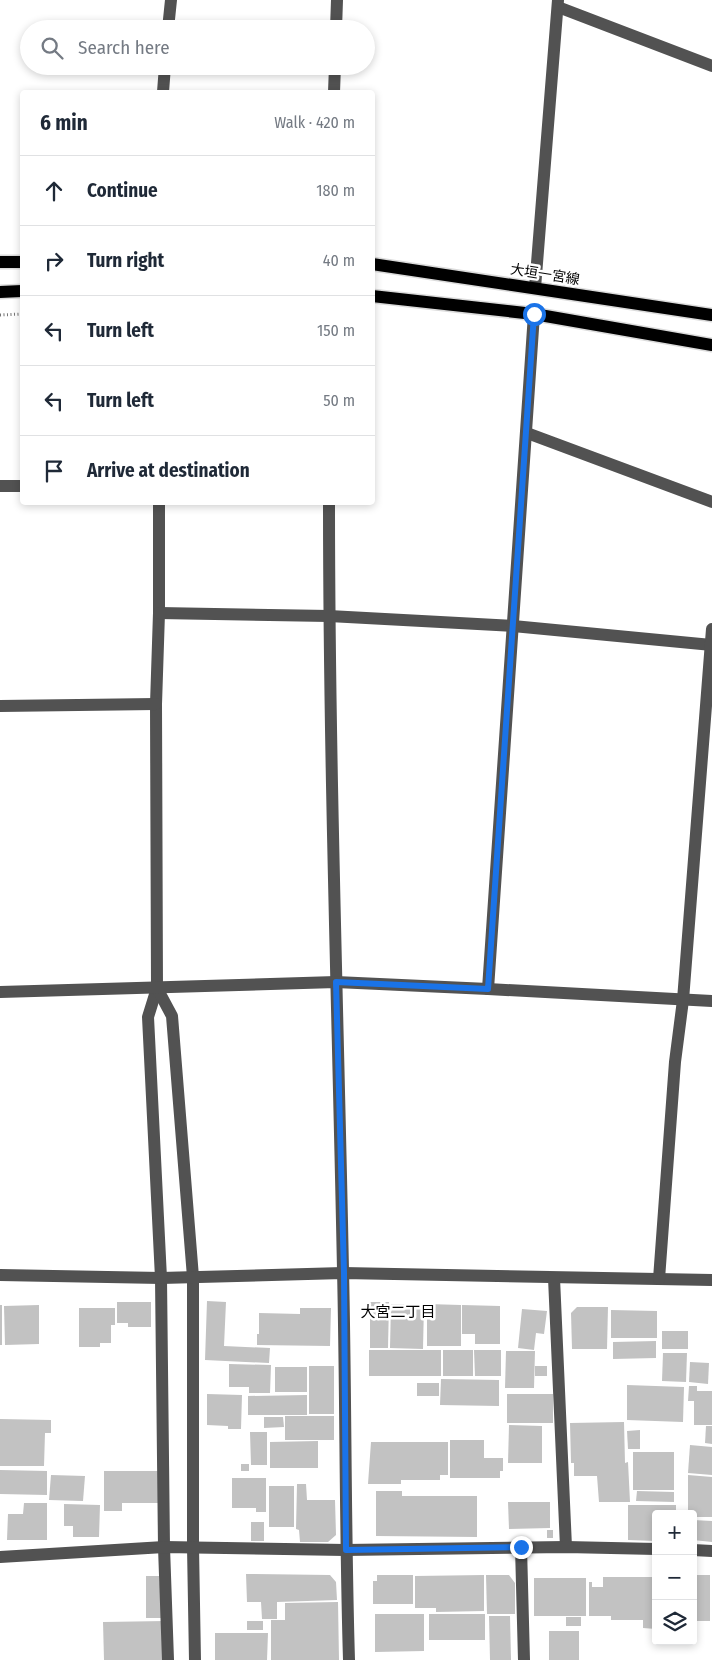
<!DOCTYPE html>
<html lang="en">
<head>
<meta charset="utf-8">
<style>
	body { margin:0; font-family:"Fira Sans Condensed","Noto Sans JP",sans-serif; background:#f2f2f3; color:#1f2937 }
	.controls { position:absolute; right:15px; bottom:15px; display:grid; overflow:hidden; border-radius:5px; box-shadow:0 2px 8px #0003 }
	.controls button { width:45px; height:45px; display:grid; place-items:center; padding:0; border:0; border-bottom:1px solid #e0e1e3; background:#fff; color:#1f2937; font:25px sans-serif }
	.stop { position:absolute; width:15px; height:15px; margin:-11px; border:4px solid #1a73e8; border-radius:50%; background:#fff }
	.stop.end { background:#1a73e8; border-color:#fff; box-shadow:0 1px 5px #0008 }
	.list { margin:0; padding:0; list-style:none }
	h2 { display:flex; justify-content:space-between; align-items:center; height:65px; margin:0; padding:0 20px; font-size:21px }
	h2 small { font-size:16px; font-weight:400; color:#747a83 }
	.list li { display:grid; grid-template-columns:32px 1fr auto; gap:15px; align-items:center; box-sizing:border-box; height:70px; padding:0 20px; border-top:1px solid #e0e1e3 }
	.list b { display:block; font-size:19px; white-space:nowrap }
	.list em { font-size:16px; font-style:normal; color:#747a83 }
	.icon { flex:none; width:28px; height:28px; fill:none; stroke:currentColor; stroke-width:2; stroke-linecap:round; stroke-linejoin:round }
	.map { position:relative; flex:none; width:712px; height:1660px; overflow:hidden }
	.search { position:absolute; background:#fff; box-shadow:0 2px 8px #0003; left:20px; top:20px; width:355px; height:55px; display:flex; align-items:center; gap:12px; box-sizing:border-box; padding:0 18px; border-radius:28px; color:#747a83; font-size:19px }
	.panel { position:absolute; background:#fff; box-shadow:0 2px 8px #0003; left:20px; top:90px; width:355px; height:415px; border-radius:5px }
	.map>svg:first-child { display:block }
	.building { fill:#c2c2c2 }
	.lines { fill:none; stroke-linecap:round; stroke-linejoin:round }
	.major-casing { stroke:#dbdbdb; stroke-width:15 }
	.path { stroke:#747474; stroke-width:3; stroke-dasharray:1 2.5; stroke-linecap:butt }
	.minor { stroke:#525252; stroke-width:12 }
	.major { stroke:#000; stroke-width:12 }
	.route { stroke:#1a73e8; stroke-width:6 }
	.labels { text-anchor:middle; stroke-width:5; stroke-linejoin:round; paint-order:stroke }
	.street-label { font-size:14px; fill:#000; stroke:#fff }
	.neighbourhood-label { font-size:15px; fill:#000; stroke:#fff }
</style>
</head>
<body>
<div class="map">
<svg width="712" height="1660" viewBox="0 0 712 1660">
	<rect width="100%" height="100%" fill="#fff"/>
	<!-- building -->
	<g class="building">
		<polygon points="207,1301 226,1302 224,1346 270,1348 269,1363 205,1360"/>
		<polygon points="117,1302 151,1302 151,1327 128,1327 128,1323 117,1323"/>
		<polygon points="370,1302 389,1302 388,1348 370,1348"/>
		<polygon points="391,1304 424,1304 423,1349 390,1348"/>
		<polygon points="427,1304 461,1305 461,1346 427,1346"/>
		<rect x="0" y="1305" width="2" height="40"/>
		<polygon points="39,1305 39,1344 5,1345 4,1306"/>
		<polygon points="462,1305 500,1306 500,1344 475,1344 475,1334 462,1334"/>
		<polygon points="577,1307 608,1307 607,1349 572,1349 571,1313"/>
		<polygon points="79,1308 115,1308 115,1325 111,1325 111,1343 100,1343 100,1347 79,1347"/>
		<polygon points="300,1308 331,1308 330,1346 257,1345 257,1334 259,1334 259,1313 300,1314"/>
		<polygon points="522,1309 547,1311 544,1334 536,1333 534,1350 518,1348"/>
		<polygon points="611,1310 657,1311 657,1338 611,1338"/>
		<rect x="662" y="1331" width="26" height="18"/>
		<polygon points="656,1341 656,1358 613,1359 613,1342"/>
		<rect x="369" y="1350" width="72" height="26"/>
		<rect x="443" y="1350" width="30" height="26"/>
		<polygon points="474,1350 501,1350 501,1376 475,1376"/>
		<polygon points="506,1351 535,1351 534,1388 505,1388"/>
		<polygon points="663,1353 687,1353 686,1382 662,1381"/>
		<polygon points="690,1362 709,1363 708,1384 689,1382"/>
		<polygon points="229,1364 271,1365 270,1393 249,1393 249,1387 229,1387"/>
		<rect x="309" y="1366" width="25" height="48"/>
		<rect x="535" y="1366" width="12" height="10"/>
		<rect x="275" y="1367" width="32" height="25"/>
		<polygon points="441,1379 499,1380 499,1406 440,1405"/>
		<rect x="417" y="1383" width="22" height="13"/>
		<polygon points="627,1385 684,1387 683,1422 627,1420"/>
		<polygon points="689,1386 697,1386 697,1391 712,1391 712,1425 694,1425 694,1401 688,1401"/>
		<polygon points="207,1394 242,1395 241,1429 228,1429 228,1426 207,1425"/>
		<rect x="507" y="1394" width="46" height="29"/>
		<polygon points="307,1395 307,1415 248,1415 248,1396"/>
		<rect x="285" y="1416" width="49" height="24"/>
		<polygon points="264,1417 283,1417 284,1427 264,1428"/>
		<polygon points="0,1419 51,1420 51,1433 45,1433 44,1466 0,1466"/>
		<polygon points="624,1422 625,1463 628,1462 630,1502 599,1502 597,1476 574,1476 574,1463 571,1463 570,1423"/>
		<polygon points="509,1425 542,1426 542,1463 508,1463"/>
		<polygon points="706,1426 712,1426 712,1444 705,1443"/>
		<polygon points="640,1430 640,1449 628,1449 627,1431"/>
		<polygon points="250,1432 267,1432 267,1465 251,1465"/>
		<polygon points="450,1440 484,1440 484,1458 503,1458 503,1471 500,1471 500,1478 450,1478"/>
		<polygon points="318,1441 318,1468 270,1468 270,1442"/>
		<polygon points="371,1442 448,1442 448,1475 440,1475 440,1480 401,1480 401,1484 368,1484"/>
		<polygon points="690,1445 712,1447 712,1475 688,1473"/>
		<rect x="633" y="1452" width="41" height="38"/>
		<rect x="241" y="1464" width="8" height="7"/>
		<polygon points="0,1470 47,1471 47,1495 0,1494"/>
		<polygon points="104,1471 158,1471 158,1503 122,1503 122,1511 104,1511"/>
		<polygon points="51,1475 85,1476 83,1501 49,1500"/>
		<polygon points="688,1475 712,1477 712,1517 693,1517 693,1514 688,1514"/>
		<polygon points="232,1478 266,1478 266,1512 256,1512 256,1508 232,1508"/>
		<polygon points="297,1484 306,1484 307,1500 335,1500 336,1535 328,1542 300,1542 299,1530 296,1529"/>
		<rect x="269" y="1486" width="25" height="41"/>
		<polygon points="376,1491 402,1491 402,1496 477,1496 477,1537 376,1536"/>
		<polygon points="637,1491 674,1492 674,1502 636,1501"/>
		<polygon points="508,1502 550,1502 550,1528 509,1529"/>
		<polygon points="24,1503 47,1503 47,1540 7,1540 8,1514 23,1514"/>
		<polygon points="64,1504 100,1505 99,1537 73,1537 73,1526 64,1526"/>
		<polygon points="628,1505 676,1505 676,1514 656,1514 656,1541 628,1540"/>
		<polygon points="693,1520 712,1521 712,1542 693,1540"/>
		<rect x="251" y="1522" width="13" height="19"/>
		<rect x="547" y="1530" width="6" height="8"/>
		<polygon points="246,1574 330,1575 336,1582 337,1600 277,1602 277,1619 262,1619 261,1602 247,1602"/>
		<polygon points="377,1575 413,1575 413,1604 373,1604 373,1581 377,1581"/>
		<polygon points="484,1575 484,1611 436,1612 436,1608 415,1608 415,1576"/>
		<polygon points="486,1575 509,1575 515,1583 515,1614 487,1614"/>
		<rect x="693" y="1575" width="17" height="46"/>
		<polygon points="146,1576 159,1576 164,1618 146,1618"/>
		<polygon points="603,1577 656,1577 656,1629 643,1628 643,1620 611,1620 611,1616 589,1616 589,1582 592,1582 592,1587 603,1587"/>
		<rect x="534" y="1578" width="52" height="38"/>
		<polygon points="338,1602 339,1660 271,1660 271,1620 285,1620 285,1603"/>
		<polygon points="375,1614 424,1614 424,1651 375,1652"/>
		<rect x="429" y="1614" width="56" height="26"/>
		<polygon points="489,1616 510,1616 511,1660 490,1660"/>
		<rect x="566" y="1617" width="15" height="9"/>
		<polygon points="165,1621 165,1660 104,1660 103,1622"/>
		<rect x="247" y="1621" width="16" height="9"/>
		<rect x="549" y="1631" width="30" height="29"/>
		<polygon points="215,1633 268,1633 267,1660 215,1660"/>
	</g>
	<g class="lines">
		<defs>
			<g id="major">
				<polyline points="0,262 22,262"/>
				<polyline points="372,264 712,315"/>
				<polyline points="0,292 22,291"/>
				<polyline points="372,296 534,314 712,345"/>
			</g>
		</defs>
		<!-- major casing -->
		<use href="#major" class="major-casing"/>
		<!-- path -->
		<polyline class="path" points="0,315 22,314"/>
		<!-- minor -->
		<g class="minor">
			<polyline points="558,7 712,66"/>
			<polyline points="168,29 171,0"/>
			<polyline points="336,29 337,0"/>
			<polyline points="163,92 165,66"/>
			<polyline points="334,92 335,66"/>
			<polyline points="535,288 558,0"/>
			<polyline points="527,433 712,502"/>
			<polyline points="0,486 22,486"/>
			<polyline points="159,502 159,613 156,704 157,988 148,1017 161,1278 164,1547 168,1660"/>
			<path d="M329,502C329,759 338,1014 343,1270C346,1400 345,1530 349,1660"/>
			<polyline points="159,613 329,616 513,626 712,645"/>
			<polyline points="0,706 156,704"/>
			<polyline points="157,988 172,1016 193,1277 193,1547 195,1660"/>
			<polyline points="488,989 534,314"/>
			<polyline points="0,992 336,982 488,989 712,1001"/>
			<polyline points="0,1275 161,1278 343,1273 712,1280"/>
			<polyline points="554,1278 566,1547"/>
			<polyline points="659,1279 675,1062 683,1000 712,629"/>
			<polyline points="521,1547 524,1660"/>
			<polyline points="693,1550 712,1551"/>
			<polyline points="0,1557 164,1547 345,1550 566,1547 656,1549"/>
		</g>
		<!-- major -->
		<use href="#major" class="major"/>
	</g>
	<g class="lines">
		<!-- route -->
		<polyline class="route" points="521,1547 346,1550 344,1273 336,982 488,989 534,314"/>
	</g>
	<g class="labels">
		<!-- street labels -->
		<g class="street-label">
			<text transform="translate(545 274) rotate(9)" y="5">大垣一宮線</text>
		</g>
		<!-- neighbourhood labels -->
		<g class="neighbourhood-label">
			<text x="398" y="1317">大宮二丁目</text>
		</g>
	</g>
</svg>
<div class="controls">
<button>+</button>
<button>−</button>
<button><svg class="icon" aria-label="layers" viewBox="0 0 24 24"><path d="M12 4l9 5-9 5-9-5zM3 14l9 5 9-5"/></svg></button>
</div>
<div class="stop" style="left:534px;top:314px"></div>
<div class="stop end" style="left:521px;top:1547px"></div>
<div class="search"><svg class="icon" aria-label="search" viewBox="0 0 24 24"><circle cx="10" cy="10" r="6"/><path d="M15 15l6 6"/></svg>Search here</div>
<section class="panel">
<h2>6 min<small>Walk · 420 m</small></h2>
<ul class="list">
<li><svg class="icon" aria-label="ahead" viewBox="0 0 24 24"><path d="M12 20V5M6 11l6-6 6 6"/></svg><div><b>Continue</b></div><em>180 m</em></li>
<li><svg class="icon" aria-label="right" viewBox="0 0 24 24"><path d="M7 20v-9h11M14 6l5 5-5 5"/></svg><div><b>Turn right</b></div><em>40 m</em></li>
<li><svg class="icon" aria-label="left" viewBox="0 0 24 24"><path d="M17 20v-9H6M10 6l-5 5 5 5"/></svg><div><b>Turn left</b></div><em>150 m</em></li>
<li><svg class="icon" aria-label="left" viewBox="0 0 24 24"><path d="M17 20v-9H6M10 6l-5 5 5 5"/></svg><div><b>Turn left</b></div><em>50 m</em></li>
<li><svg class="icon" aria-label="arrive" viewBox="0 0 24 24"><path d="M6 21V4h12l-3 4 3 4H6"/></svg><div><b>Arrive at destination</b></div></li>
</ul>
</section>
</div>
</body>
</html>
